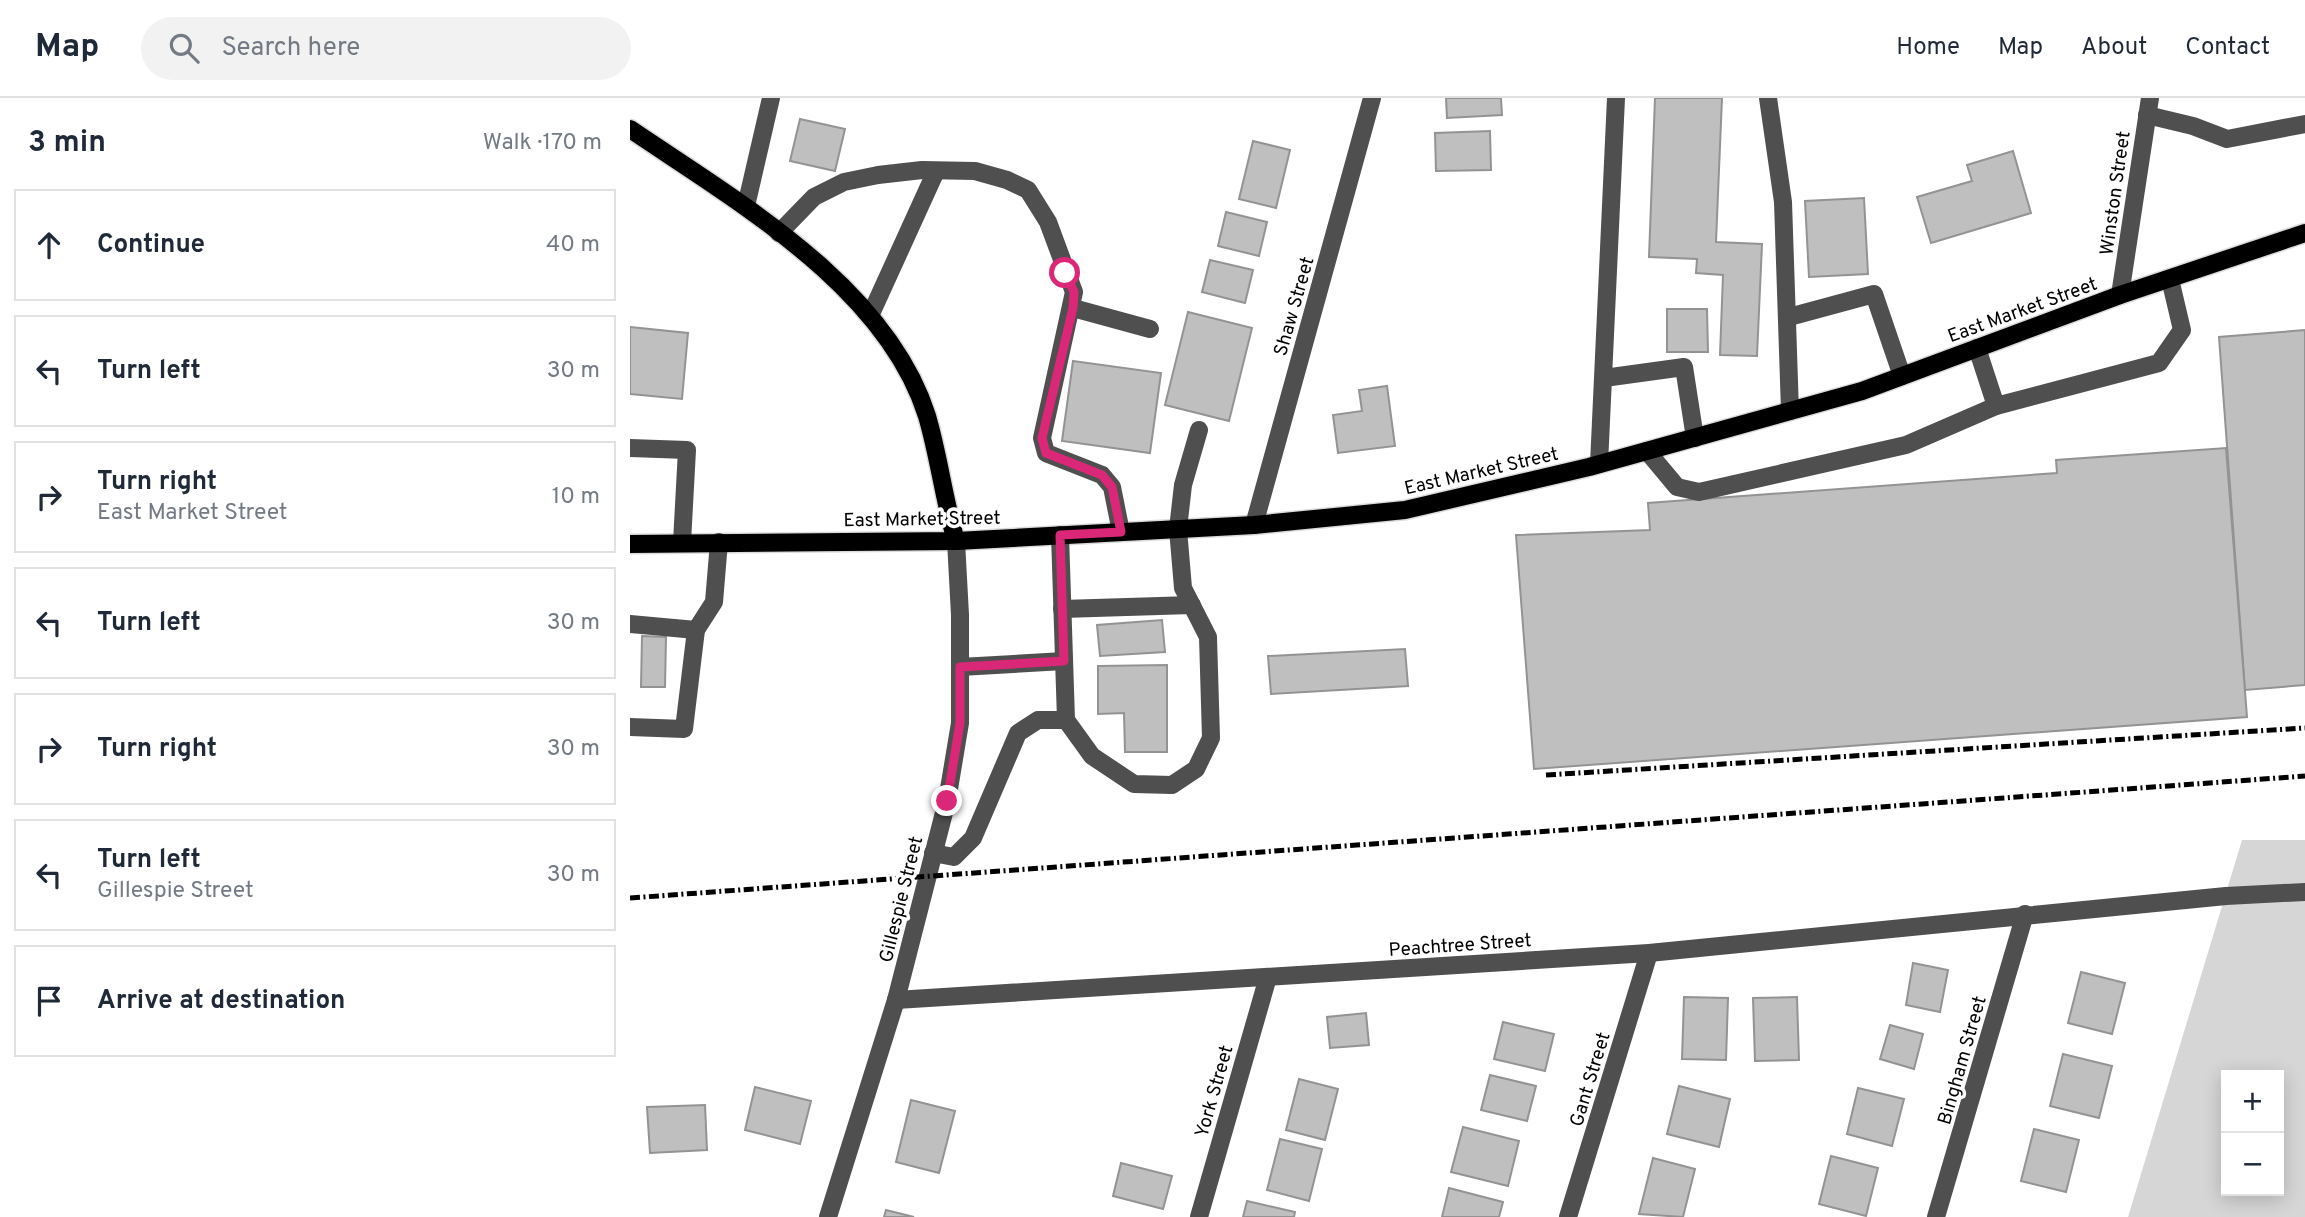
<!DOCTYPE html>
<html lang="en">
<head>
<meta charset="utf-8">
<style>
	body { margin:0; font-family:Overpass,sans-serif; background:#f2f2f3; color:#1f2937 }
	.controls { position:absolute; right:21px; bottom:21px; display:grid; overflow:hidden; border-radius:0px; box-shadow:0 4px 18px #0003 }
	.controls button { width:63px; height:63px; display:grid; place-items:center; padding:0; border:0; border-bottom:2px solid #e0e1e3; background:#fff; color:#1f2937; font:35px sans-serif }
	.stop { position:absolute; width:21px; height:21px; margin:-16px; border:5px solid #db2777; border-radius:50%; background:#fff }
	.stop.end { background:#db2777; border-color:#fff; box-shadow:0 2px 7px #0008 }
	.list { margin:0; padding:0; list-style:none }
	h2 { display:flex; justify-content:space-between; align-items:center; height:91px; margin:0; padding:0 28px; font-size:30px }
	h2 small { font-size:23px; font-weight:400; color:#747a83 }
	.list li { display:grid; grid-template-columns:46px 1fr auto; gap:21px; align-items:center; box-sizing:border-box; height:112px; margin:0 14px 14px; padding:0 14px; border:2px solid #e0e1e3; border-radius:0px }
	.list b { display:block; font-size:26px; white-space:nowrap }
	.list p { margin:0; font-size:23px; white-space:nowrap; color:#747a83 }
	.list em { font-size:23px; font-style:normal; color:#747a83 }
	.icon { flex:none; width:38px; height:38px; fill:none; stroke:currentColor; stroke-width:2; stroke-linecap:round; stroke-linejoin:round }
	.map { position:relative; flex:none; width:1675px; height:1119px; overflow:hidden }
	header { display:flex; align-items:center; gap:42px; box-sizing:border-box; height:98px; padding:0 35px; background:#fff; border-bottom:2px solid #e0e1e3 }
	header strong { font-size:33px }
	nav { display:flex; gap:38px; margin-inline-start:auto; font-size:24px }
	.search { width:490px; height:63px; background:#f2f2f3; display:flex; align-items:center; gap:18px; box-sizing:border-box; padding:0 24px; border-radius:38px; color:#747a83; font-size:26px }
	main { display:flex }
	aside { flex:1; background:#fff }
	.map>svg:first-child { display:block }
	.green { fill:#d6d6d6; fill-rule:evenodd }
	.building { fill:#bfbfbf; stroke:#939393; stroke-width:2 }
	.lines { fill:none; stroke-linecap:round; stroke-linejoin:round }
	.major-casing { stroke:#dbdbdb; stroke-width:21 }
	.minor { stroke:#4f4f4f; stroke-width:18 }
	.major { stroke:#000; stroke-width:18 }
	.rail { stroke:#000; stroke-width:5; stroke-dasharray:10 3.5 2 3.5; stroke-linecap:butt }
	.route { stroke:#db2777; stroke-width:9 }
	.labels { text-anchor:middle; stroke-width:7; stroke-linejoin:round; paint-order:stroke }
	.street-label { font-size:19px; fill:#000; stroke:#fff }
</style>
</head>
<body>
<header>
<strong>Map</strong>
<div class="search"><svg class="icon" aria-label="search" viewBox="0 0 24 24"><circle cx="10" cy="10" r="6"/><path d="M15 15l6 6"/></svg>Search here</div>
<nav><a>Home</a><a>Map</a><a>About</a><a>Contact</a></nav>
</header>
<main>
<aside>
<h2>3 min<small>Walk · 170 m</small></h2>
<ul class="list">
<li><svg class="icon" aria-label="ahead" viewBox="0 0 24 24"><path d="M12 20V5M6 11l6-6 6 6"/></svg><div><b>Continue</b></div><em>40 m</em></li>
<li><svg class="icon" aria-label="left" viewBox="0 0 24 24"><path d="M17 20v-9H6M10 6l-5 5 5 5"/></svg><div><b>Turn left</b></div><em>30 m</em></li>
<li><svg class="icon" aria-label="right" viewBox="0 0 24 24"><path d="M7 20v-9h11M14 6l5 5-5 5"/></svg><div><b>Turn right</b><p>East Market Street</p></div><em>10 m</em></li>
<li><svg class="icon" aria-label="left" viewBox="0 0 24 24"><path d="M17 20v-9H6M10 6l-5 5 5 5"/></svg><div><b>Turn left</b></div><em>30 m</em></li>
<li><svg class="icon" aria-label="right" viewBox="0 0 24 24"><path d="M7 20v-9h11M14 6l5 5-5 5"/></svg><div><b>Turn right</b></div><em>30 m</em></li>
<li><svg class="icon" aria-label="left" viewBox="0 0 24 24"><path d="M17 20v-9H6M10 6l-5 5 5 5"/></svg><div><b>Turn left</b><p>Gillespie Street</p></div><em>30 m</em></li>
<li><svg class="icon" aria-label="arrive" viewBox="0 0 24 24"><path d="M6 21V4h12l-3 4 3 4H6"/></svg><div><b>Arrive at destination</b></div></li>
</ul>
</aside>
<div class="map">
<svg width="1675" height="1119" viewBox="0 0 1675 1119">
	<rect width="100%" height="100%" fill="#fff"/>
	<!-- green -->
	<path class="green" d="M1612,742H1675V1119H1498ZM1596,977H1649V1093H1596Z"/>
	<!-- building -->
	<g class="building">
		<polygon points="816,0 871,0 872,17 817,20"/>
		<polygon points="1025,0 1092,0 1086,144 1132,146 1127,258 1090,257 1093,177 1066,175 1067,161 1019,159"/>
		<polygon points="170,21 215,31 205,73 160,63"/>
		<polygon points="860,33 861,72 806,73 805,35"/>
		<polygon points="623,43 660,52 646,110 609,101"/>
		<polygon points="1383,53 1401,115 1301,145 1287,99 1342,83 1337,67"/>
		<polygon points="1234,100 1238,176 1179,179 1175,103"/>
		<polygon points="596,114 637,124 629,158 588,148"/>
		<polygon points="580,162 623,172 615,205 572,194"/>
		<polygon points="1037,211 1077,211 1078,254 1037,254"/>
		<polygon points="558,214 622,230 599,323 535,307"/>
		<polygon points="0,229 58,235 52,301 0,296"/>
		<polygon points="1675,232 1675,587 1615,592 1589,239"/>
		<polygon points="443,263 531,275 520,355 432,343"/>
		<polygon points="757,288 765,348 708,355 703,317 732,313 729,292"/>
		<polygon points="1596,350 1617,619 904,671 886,437 1020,432 1018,405 1427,375 1426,362"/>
		<polygon points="532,522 535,554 470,558 467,527"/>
		<polygon points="12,538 36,539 35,589 11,589"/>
		<polygon points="775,551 778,588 641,596 638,558"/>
		<polygon points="537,567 537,654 495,654 494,615 468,616 468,568"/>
		<polygon points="1283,865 1318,872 1310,914 1276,907"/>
		<polygon points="1451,874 1495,885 1482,936 1438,925"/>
		<polygon points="1054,899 1098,900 1096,962 1052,961"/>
		<polygon points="1167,899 1169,962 1125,963 1123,900"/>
		<polygon points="736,915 739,947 700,950 697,919"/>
		<polygon points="873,924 924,936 915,973 864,961"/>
		<polygon points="1260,927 1293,936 1284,971 1250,961"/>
		<polygon points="1433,956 1482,968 1469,1020 1420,1008"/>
		<polygon points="860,977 906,988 897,1023 851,1012"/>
		<polygon points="669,981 708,991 695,1042 656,1032"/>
		<polygon points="1049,988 1100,1001 1089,1049 1037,1036"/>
		<polygon points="125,989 181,1003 170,1046 115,1032"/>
		<polygon points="1228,990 1274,1001 1262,1048 1217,1036"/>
		<polygon points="281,1002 325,1013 309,1075 266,1064"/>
		<polygon points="75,1007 77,1052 20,1055 17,1009"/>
		<polygon points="833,1029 889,1043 878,1088 821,1074"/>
		<polygon points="1404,1031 1449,1042 1436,1094 1391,1083"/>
		<polygon points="650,1041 692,1051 679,1103 637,1092"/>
		<polygon points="1201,1058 1248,1070 1236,1118 1189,1106"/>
		<polygon points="1023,1060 1065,1071 1053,1119 1009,1116"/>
		<polygon points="491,1065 542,1078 533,1111 483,1098"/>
		<polygon points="819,1090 873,1104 869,1119 812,1119"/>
		<polygon points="617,1103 665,1114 664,1119 613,1119"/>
		<polygon points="256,1112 284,1119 254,1119"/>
	</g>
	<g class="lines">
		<defs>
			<g id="major">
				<path d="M0,31C106,103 256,188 297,318C309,359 314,402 326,443"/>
				<polyline points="0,446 326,443 624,427 775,412 959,369 1232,293 1490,197 1675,135"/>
			</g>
		</defs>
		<!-- major casing -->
		<use href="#major" class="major-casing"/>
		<!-- minor -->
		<g class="minor">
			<polyline points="1138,0 1153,104 1160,313"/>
			<polyline points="1517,17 1563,28 1597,41 1675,26"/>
			<polyline points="116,108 141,0"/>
			<polyline points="149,135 184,99 214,84 248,77 292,72 345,73 377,82 398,92 418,124 444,194 412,340 416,355 472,377 482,389 491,434"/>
			<polyline points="1490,197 1520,0"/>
			<polyline points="443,210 520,231"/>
			<polyline points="240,218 306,73"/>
			<polyline points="1159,219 1244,196 1272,278"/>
			<polyline points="1347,250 1366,308"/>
			<polyline points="974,280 1054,269 1065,340"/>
			<polyline points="0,350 57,352 52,444"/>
			<polyline points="1017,353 1047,389 1069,394 1276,347 1366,308 1529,265 1552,232 1540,181"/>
			<polyline points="969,366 986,0"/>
			<polyline points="624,427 742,0"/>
			<polyline points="430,437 436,622 462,658 504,686 542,687 566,671 581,640 578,539 553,490 548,431 553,387 569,332"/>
			<polyline points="432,511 562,507"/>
			<polyline points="0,526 66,532"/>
			<polyline points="330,569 434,563"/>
			<polyline points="0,629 54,631 66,532 84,504 89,444"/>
			<polyline points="303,755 324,759 343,740 388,635 408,622 436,622"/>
			<polyline points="266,902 1019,855 1596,798 1675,794"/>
			<polyline points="198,1119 266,902 317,703 330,625 330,517 326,443"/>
			<polyline points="569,1119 638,879"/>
			<polyline points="938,1119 1019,855"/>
			<polyline points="1306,1119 1395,816"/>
		</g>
		<!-- major -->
		<use href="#major" class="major"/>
		<!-- rail -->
		<g class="rail">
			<polyline points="916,677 1675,630"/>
			<polyline points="0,800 1675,678"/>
		</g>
	</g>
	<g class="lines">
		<!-- route -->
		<polyline class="route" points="317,703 330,625 330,569 434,563 430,437 491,434 482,389 472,377 416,355 412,340 443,210 444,194 435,175"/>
	</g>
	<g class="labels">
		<!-- street labels -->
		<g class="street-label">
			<text transform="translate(1484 95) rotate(-82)" y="7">Winston Street</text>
			<text transform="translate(663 208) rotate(-74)" y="7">Shaw Street</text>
			<text transform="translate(1392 211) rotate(-20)" y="7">East Market Street</text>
			<text transform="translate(851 372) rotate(-13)" y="7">East Market Street</text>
			<text transform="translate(292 420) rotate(-1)" y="7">East Market Street</text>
			<text transform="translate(270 801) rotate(-76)" y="7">Gillespie Street</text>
			<text transform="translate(830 846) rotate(-4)" y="7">Peachtree Street</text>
			<text transform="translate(1331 962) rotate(-74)" y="7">Bingham Street</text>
			<text transform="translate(959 981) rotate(-73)" y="7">Gant Street</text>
			<text transform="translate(583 993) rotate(-74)" y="7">York Street</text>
		</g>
	</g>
</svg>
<div class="controls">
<button>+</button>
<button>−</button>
</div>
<div class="stop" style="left:435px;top:175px"></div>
<div class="stop end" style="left:317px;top:703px"></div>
</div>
</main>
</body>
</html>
